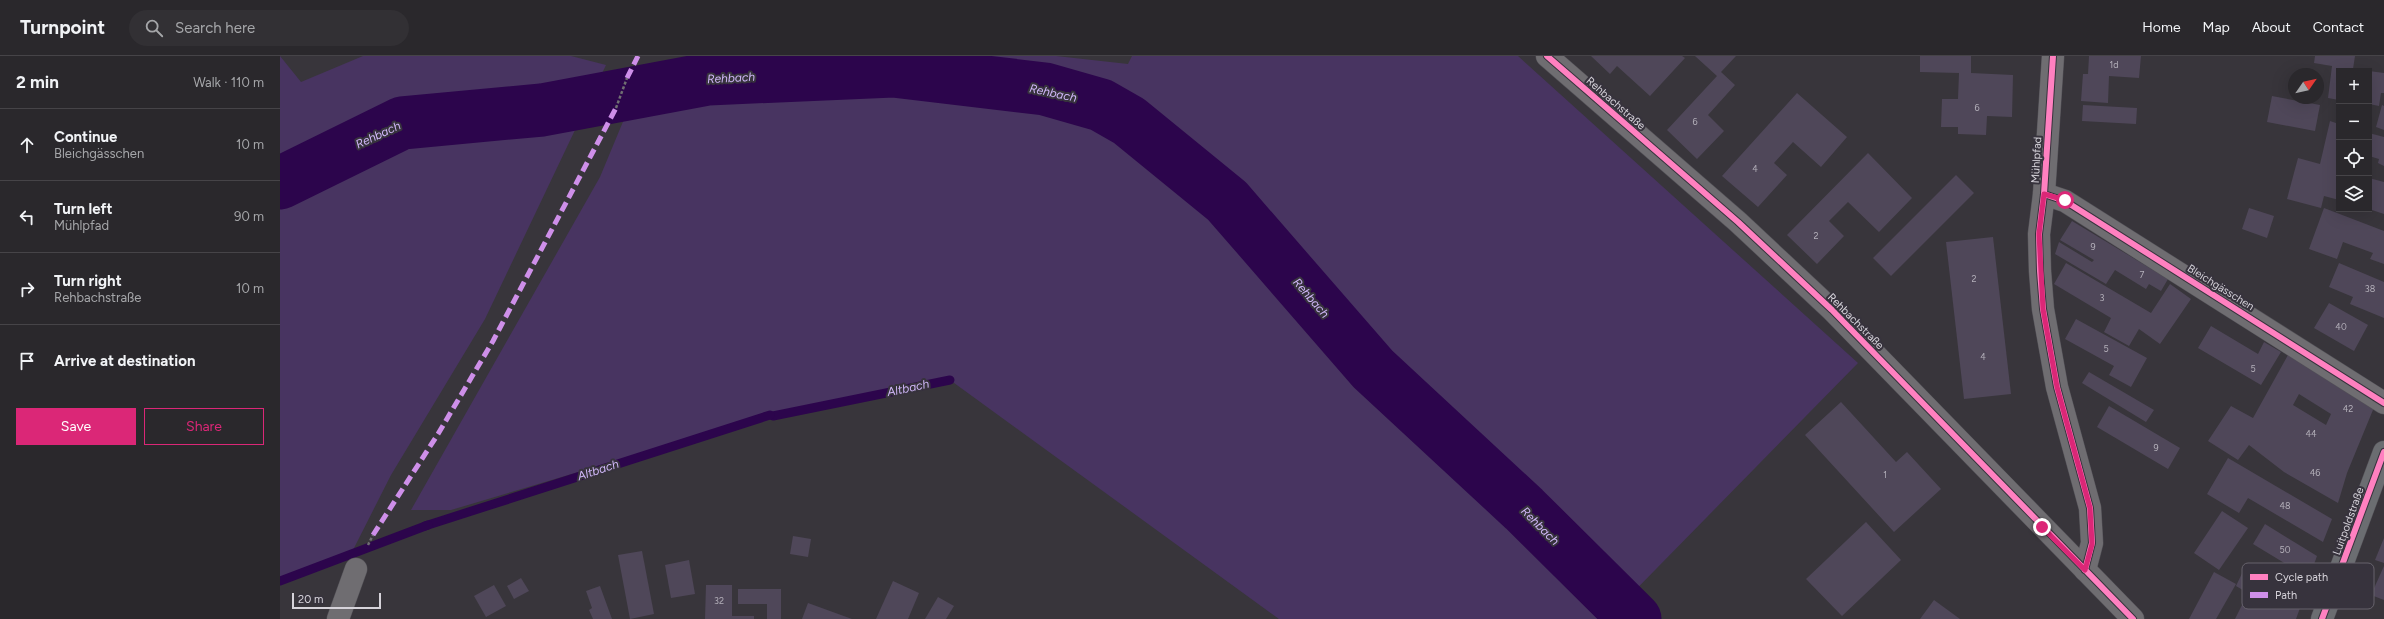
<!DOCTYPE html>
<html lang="en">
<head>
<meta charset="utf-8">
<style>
	body { margin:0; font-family:Figtree,sans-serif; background:#323034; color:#f1f3f6 }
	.controls { position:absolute; right:12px; top:12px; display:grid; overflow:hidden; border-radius:0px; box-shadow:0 4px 16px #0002 }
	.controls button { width:36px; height:36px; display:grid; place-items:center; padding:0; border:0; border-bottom:1px solid #464448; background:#2a282c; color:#f1f3f6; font:20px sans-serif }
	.compass { position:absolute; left:2008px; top:12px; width:36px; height:36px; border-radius:50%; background:#2a282c; box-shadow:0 4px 16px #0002; rotate:56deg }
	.scale { position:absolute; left:12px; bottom:10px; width:89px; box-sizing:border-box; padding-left:4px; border:2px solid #d6d3da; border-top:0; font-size:11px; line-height:14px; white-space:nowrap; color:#d6d3da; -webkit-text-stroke:3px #37333d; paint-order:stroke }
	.stop { position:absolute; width:12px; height:12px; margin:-9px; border:3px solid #db2777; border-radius:50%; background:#fff }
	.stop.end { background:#db2777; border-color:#fff; box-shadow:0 1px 4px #0008 }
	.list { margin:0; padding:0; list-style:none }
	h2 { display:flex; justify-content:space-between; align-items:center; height:52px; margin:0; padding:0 16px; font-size:17px }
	h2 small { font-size:13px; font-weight:400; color:#a5a6a9 }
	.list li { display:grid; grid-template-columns:26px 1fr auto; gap:12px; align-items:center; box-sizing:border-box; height:72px; padding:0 16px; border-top:1px solid #464448 }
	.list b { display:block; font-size:15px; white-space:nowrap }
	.list p { margin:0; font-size:13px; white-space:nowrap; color:#a5a6a9 }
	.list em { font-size:13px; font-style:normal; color:#a5a6a9 }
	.actions { display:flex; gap:8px; padding:12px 16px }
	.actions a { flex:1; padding:9px 0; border:1px solid #db2777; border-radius:0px; text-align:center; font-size:14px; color:#db2777 }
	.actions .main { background:#db2777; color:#fff }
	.icon { flex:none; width:22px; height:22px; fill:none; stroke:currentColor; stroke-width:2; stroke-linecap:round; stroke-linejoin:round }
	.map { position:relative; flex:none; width:2104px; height:563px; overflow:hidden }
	header { display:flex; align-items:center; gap:24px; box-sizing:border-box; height:56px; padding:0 20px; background:#2a282c; border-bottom:1px solid #464448 }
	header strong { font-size:19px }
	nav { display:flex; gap:22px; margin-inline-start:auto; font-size:14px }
	.search { width:280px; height:36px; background:#323034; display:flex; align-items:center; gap:10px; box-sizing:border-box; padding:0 14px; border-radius:22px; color:#a5a6a9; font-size:15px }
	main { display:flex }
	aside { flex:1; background:#2a282c }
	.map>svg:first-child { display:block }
	.green { fill:#483461 }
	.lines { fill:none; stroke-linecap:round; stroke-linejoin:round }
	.stream { stroke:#2c054c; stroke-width:9 }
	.river { stroke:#2c054c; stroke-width:53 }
	.building { fill:#4f4759; fill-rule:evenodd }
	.street-casing { stroke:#535157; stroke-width:23 }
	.secondary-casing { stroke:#535157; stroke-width:23 }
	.path { stroke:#706f72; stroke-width:2.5; stroke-dasharray:3 2; stroke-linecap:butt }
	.street { stroke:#6f6d71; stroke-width:22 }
	.secondary { stroke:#6b6d71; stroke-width:22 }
	.quiet { stroke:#ce8fe9; stroke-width:5; stroke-dasharray:10 5; stroke-linecap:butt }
	.cycleway-casing { stroke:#37333d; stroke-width:8 }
	.cycleway { stroke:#ff80c0; stroke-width:6 }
	.route { stroke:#db2777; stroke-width:5 }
	.labels { text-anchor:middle; stroke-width:4; stroke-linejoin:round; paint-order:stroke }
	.number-label { font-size:9px; fill:#b4b0ba }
	.street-label { font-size:11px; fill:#d6d3da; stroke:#37333d }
	.water-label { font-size:12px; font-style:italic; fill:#d0b7f8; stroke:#37333d }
	.key { fill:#37333d; stroke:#67636c; stroke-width:1 }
	.key-label { font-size:11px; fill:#d6d3da }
</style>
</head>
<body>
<header>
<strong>Turnpoint</strong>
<div class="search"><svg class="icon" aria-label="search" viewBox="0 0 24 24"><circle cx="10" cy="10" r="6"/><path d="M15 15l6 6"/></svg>Search here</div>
<nav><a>Home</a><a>Map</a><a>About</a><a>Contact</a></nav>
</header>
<main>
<aside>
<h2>2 min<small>Walk · 110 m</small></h2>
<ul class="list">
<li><svg class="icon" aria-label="ahead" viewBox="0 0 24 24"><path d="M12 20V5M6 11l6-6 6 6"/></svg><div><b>Continue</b><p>Bleichgässchen</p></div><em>10 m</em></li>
<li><svg class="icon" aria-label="left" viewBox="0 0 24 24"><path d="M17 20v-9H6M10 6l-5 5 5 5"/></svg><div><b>Turn left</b><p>Mühlpfad</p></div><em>90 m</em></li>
<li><svg class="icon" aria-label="right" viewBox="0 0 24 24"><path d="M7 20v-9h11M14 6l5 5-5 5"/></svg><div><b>Turn right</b><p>Rehbachstraße</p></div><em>10 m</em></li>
<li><svg class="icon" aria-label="arrive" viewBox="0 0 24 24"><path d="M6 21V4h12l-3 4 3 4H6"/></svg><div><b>Arrive at destination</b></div></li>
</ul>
<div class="actions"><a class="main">Save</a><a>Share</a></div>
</aside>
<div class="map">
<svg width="2104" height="563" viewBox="0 0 2104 563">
	<rect width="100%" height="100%" fill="#38353b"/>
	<!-- green -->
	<g class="green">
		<polygon points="0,0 21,26 83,0 291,0 326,9 205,263 111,419 72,496 0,524"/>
		<polygon points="423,0 776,0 848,8 852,0 1238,0 1578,307 1327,563 999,563 670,324 490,359 171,454 131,454 320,121 367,8"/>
	</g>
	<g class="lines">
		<!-- stream -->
		<g class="stream">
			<polyline points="493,360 670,324"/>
			<polyline points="145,470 490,359"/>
			<polyline points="0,525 148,469"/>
		</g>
		<!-- river -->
		<polyline class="river" points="0,127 122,67 262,54 428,23 613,15 765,33 821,49 849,65 947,145 1093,313 1244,453 1355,563"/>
	</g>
	<!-- building -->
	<g class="building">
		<polygon points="1311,0 1402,0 1405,2 1370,40 1337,10 1330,18"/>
		<polygon points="1415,0 1456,0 1441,16 1455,29 1428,59 1444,75 1417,103 1387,74 1437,20"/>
		<polygon points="1640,0 1691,0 1691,17 1733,19 1732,61 1707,60 1706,79 1678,78 1678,71 1661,71 1662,43 1678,43 1679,17 1640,16"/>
		<polygon points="1809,0 1861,0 1859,22 1829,20 1828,47 1801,45 1803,18 1808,18"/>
		<polygon points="2035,0 2075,0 2073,13 2082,15 2059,15 2059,44 2048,42 2052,10 2034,7"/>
		<polygon points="2089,15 2104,17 2104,37 2101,37 2099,50 2089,48"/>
		<polygon points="1517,37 1567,81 1541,111 1513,86 1494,107 1507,119 1478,151 1442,120"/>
		<polygon points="1992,40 2040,49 2035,75 1987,66"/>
		<polygon points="1803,49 1857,52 1856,68 1802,65"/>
		<polygon points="2102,49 2104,50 2104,74 2096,71"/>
		<polygon points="2050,65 2059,68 2059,144 2044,140 2041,152 2007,143 2018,102 2040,108"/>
		<polygon points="2089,77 2104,81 2104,110 2098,107 2099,103 2089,100"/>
		<polygon points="1588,97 1632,142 1599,176 1568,146 1549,165 1564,180 1537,208 1507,179"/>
		<polygon points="1676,119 1694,137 1611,220 1593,202"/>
		<polygon points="2089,122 2104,126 2104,158 2089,153"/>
		<polygon points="1969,152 1994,160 1987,182 1962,173"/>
		<polygon points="2044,152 2104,175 2104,208 2090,203 2093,197 2063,186 2057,203 2029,193"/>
		<polygon points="1792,165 1888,223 1881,235 1869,228 1866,233 1835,214 1826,228 1775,198 1779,186 1812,206 1814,204 1780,184"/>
		<polygon points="1713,181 1731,338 1684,343 1666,186"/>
		<polygon points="1786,207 1871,257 1890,228 1911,243 1880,288 1859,273 1849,290 1824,276 1831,262 1774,228"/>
		<polygon points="2059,207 2104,226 2104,262 2070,248 2073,241 2049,231"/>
		<polygon points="2049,247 2088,269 2074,295 2034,272"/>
		<polygon points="1796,263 1867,302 1851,331 1829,319 1834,310 1785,283"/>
		<polygon points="1931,270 1978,298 1984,286 2001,296 1981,329 1918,292"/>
		<path d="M2008,299L2095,349L2067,417L2058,447L2004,416L1969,389L1958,404L1928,385L1951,350L1973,362ZM2019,338L2051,358L2046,369L2013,349Z"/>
		<polygon points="1809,316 1874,354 1866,366 1802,327"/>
		<polygon points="1561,346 1616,406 1627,396 1661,433 1614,476 1525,379"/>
		<polygon points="1829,350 1900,392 1888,413 1817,371"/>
		<polygon points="1948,402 2052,463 2043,486 1968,442 1959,457 1927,438"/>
		<polygon points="1942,455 1968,472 1939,514 1914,497"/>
		<polygon points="1586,466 1621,504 1562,560 1526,523"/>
		<polygon points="1985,468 2037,500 2029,522 1973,488"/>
		<polygon points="513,480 531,483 528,501 510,498"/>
		<polygon points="2104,482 2104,507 2095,504"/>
		<polygon points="362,495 374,558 350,563 338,499"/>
		<polygon points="409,504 415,538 391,542 385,509"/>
		<polygon points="2104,510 2104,544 2091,539"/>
		<polygon points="1965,511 2024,541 2016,563 1955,563 1968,537 1956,530"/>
		<polygon points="1934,516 1956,528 1936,563 1909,563"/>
		<polygon points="241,522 249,535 234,543 227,530"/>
		<polygon points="613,525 639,537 628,563 596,563"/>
		<polygon points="214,529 226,550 206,561 194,540"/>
		<polygon points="426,529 452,529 452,560 474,560 474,563 425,563"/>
		<polygon points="320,530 332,563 313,563 309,554 312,552 306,535"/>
		<polygon points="458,533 501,533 501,563 487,563 487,548 458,548"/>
		<polygon points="658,541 674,550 666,563 645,563"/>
		<polygon points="1654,544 1680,563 1640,563"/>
		<polygon points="528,547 572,563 522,563"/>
	</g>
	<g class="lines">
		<defs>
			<g id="street">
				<polyline points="1267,0 1458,166 1552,254 1853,563"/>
				<polyline points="1773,0 1764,138 1759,178 1760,215 1763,253 1777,331 1810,452 1812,487 1805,514"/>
				<polyline points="1764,138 1785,145 2104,347"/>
				<polyline points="58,563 76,513"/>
			</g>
			<polyline id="secondary" points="2042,563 2104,396"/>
		</defs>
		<!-- street casing -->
		<use href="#street" class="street-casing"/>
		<!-- secondary casing -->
		<use href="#secondary" class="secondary-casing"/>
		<!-- path -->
		<g class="path">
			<polyline points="336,52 347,22"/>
			<polyline points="88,489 93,479"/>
		</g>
		<!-- street -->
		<use href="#street" class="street"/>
		<!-- secondary -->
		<use href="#secondary" class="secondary"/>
		<!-- quiet -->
		<g class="quiet">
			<polyline points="347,22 358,0"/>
			<polyline points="93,479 158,378 213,285 336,52"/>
		</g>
		<defs>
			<g id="cycleway">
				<polyline points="1267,0 1458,166 1552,254 1853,563"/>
				<polyline points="1773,0 1764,138 1759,178 1760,215 1763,253 1777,331 1810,452 1812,487 1805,514"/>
				<polyline points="1764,138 1785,145 2104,347"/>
				<polyline points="2042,563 2104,396"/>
			</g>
		</defs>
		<!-- cycleway casing -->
		<use href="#cycleway" class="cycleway-casing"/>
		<!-- cycleway -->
		<use href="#cycleway" class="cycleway"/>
	</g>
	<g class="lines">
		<!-- route -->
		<polyline class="route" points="1762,471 1805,514 1812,488 1810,452 1777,331 1763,253 1759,178 1764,138 1785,144"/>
	</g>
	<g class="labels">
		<!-- number labels -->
		<g class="number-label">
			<text x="1834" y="12">1d</text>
			<text x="1697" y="55">6</text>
			<text x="1415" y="69">6</text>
			<text x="1475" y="116">4</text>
			<text x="1536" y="183">2</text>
			<text x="1813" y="194">9</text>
			<text x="1862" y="222">7</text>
			<text x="1694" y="226">2</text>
			<text x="2090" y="236">38</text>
			<text x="1822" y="245">3</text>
			<text x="2061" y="274">40</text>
			<text x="1826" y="296">5</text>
			<text x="1703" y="304">4</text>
			<text x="1973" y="316">5</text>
			<text x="2068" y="356">42</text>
			<text x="2031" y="381">44</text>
			<text x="1876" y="395">9</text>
			<text x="2035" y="420">46</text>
			<text x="1605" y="422">1</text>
			<text x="2005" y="453">48</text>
			<text x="2005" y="497">50</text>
			<text x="439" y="548">32</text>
		</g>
		<!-- street labels -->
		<g class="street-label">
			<text transform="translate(1336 47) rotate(41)" y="4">Rehbachstraße</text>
			<text transform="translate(1756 104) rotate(-87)" y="4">Mühlpfad</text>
			<text transform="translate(1941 231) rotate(32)" y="4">Bleichgässchen</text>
			<text transform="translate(1576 265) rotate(45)" y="4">Rehbachstraße</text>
			<text transform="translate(2068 465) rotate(-70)" y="4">Luitpoldstraße</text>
		</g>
		<!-- water labels -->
		<g class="water-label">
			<text transform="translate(451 22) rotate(-3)" y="4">Rehbach</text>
			<text transform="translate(773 37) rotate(12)" y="4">Rehbach</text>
			<text transform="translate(98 79) rotate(-25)" y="4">Rehbach</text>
			<text transform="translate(1031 242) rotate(49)" y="4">Rehbach</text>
			<text transform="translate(628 332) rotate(-12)" y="4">Altbach</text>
			<text transform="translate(318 414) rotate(-18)" y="4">Altbach</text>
			<text transform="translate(1260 470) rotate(45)" y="4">Rehbach</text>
		</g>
	</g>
	<!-- legend -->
	<rect x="1962" y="507" width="132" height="46" rx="6" class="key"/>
	<rect x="1970" y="518" width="18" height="6" fill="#ff80c0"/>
	<rect x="1970" y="536" width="18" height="6" fill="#ce8fe9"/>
	<g class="key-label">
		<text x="1995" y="525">Cycle path</text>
		<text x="1995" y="543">Path</text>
	</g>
</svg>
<div class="controls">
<button>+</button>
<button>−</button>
<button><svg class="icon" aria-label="locate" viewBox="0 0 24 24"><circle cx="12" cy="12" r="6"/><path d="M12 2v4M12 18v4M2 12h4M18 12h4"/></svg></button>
<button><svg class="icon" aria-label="layers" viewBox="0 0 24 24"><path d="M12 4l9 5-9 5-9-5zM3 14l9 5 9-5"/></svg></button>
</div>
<svg class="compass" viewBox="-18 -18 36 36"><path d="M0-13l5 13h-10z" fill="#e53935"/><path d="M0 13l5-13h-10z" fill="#a5a6a9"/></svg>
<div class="scale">20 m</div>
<div class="stop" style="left:1785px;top:144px"></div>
<div class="stop end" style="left:1762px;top:471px"></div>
</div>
</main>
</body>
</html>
